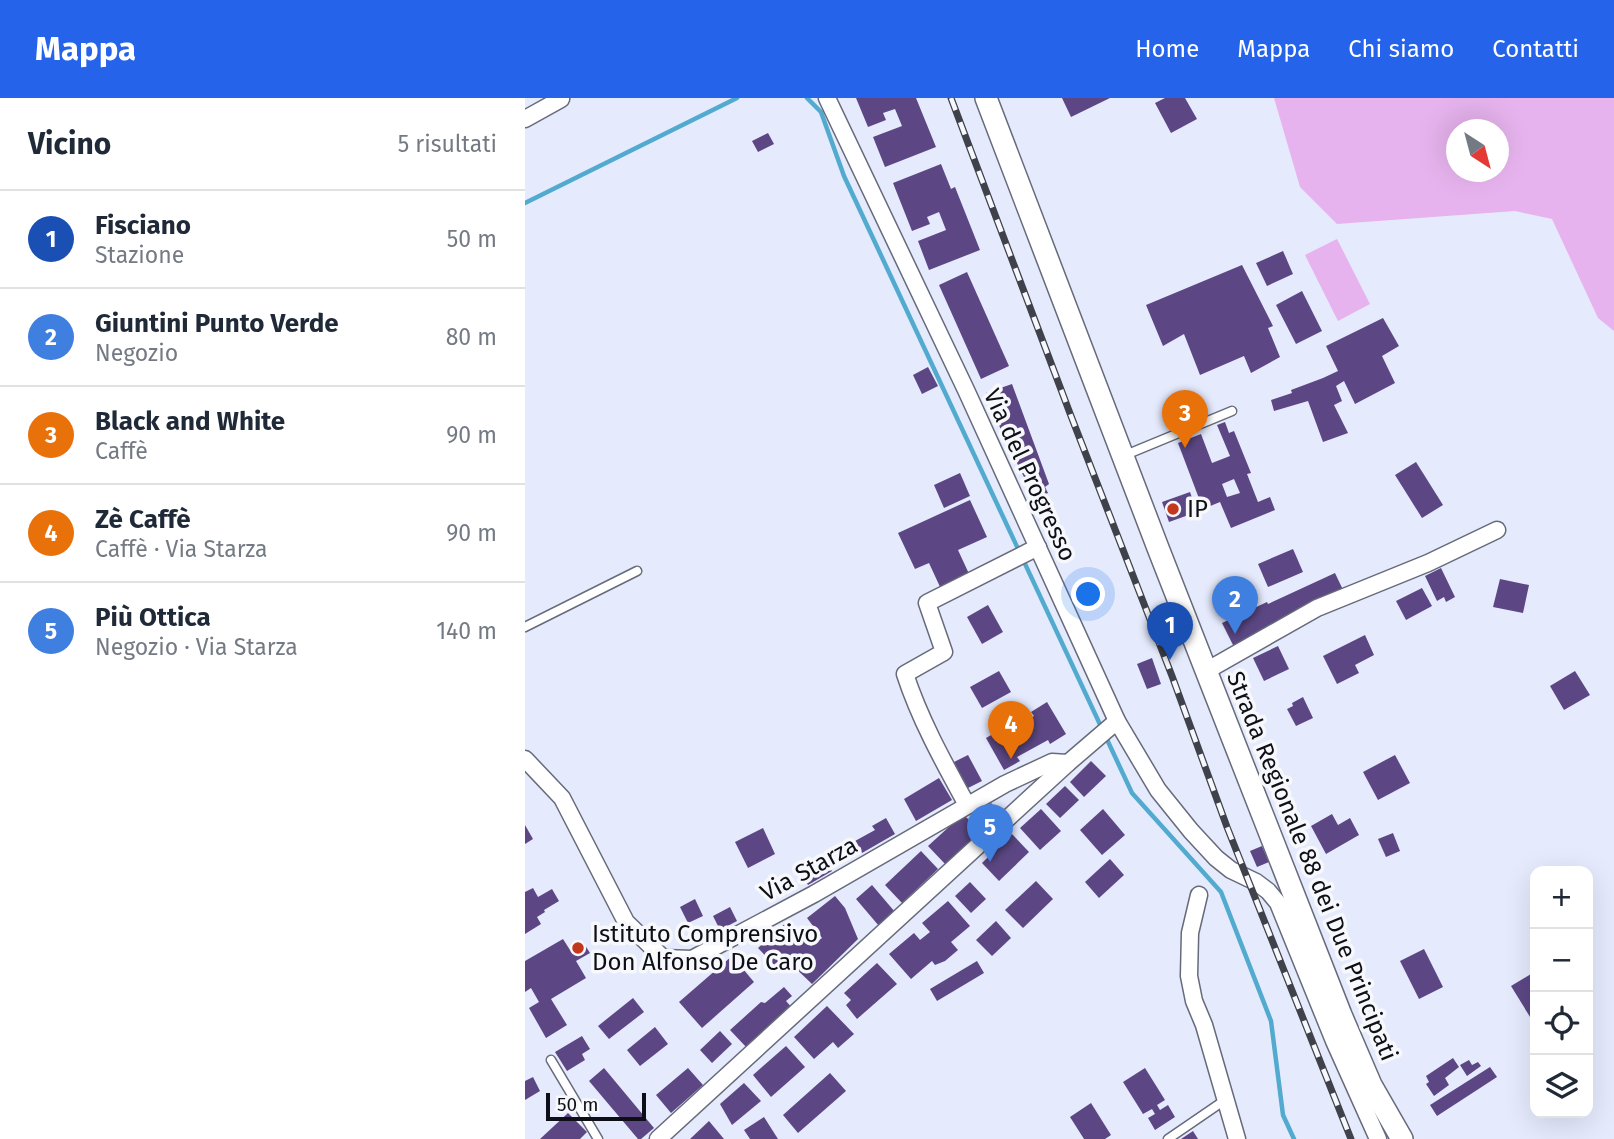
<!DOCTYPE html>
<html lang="it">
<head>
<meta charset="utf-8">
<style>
	body { margin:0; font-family:"Fira Sans",sans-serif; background:#f2f2f3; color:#1f2937 }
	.controls { position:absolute; right:21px; bottom:21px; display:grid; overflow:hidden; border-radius:14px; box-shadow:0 7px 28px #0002 }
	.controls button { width:63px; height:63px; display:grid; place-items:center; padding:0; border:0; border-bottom:2px solid #e0e1e3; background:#fff; color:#1f2937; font:35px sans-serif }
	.compass { position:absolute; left:921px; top:21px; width:63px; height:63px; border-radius:50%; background:#fff; box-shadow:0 7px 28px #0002; rotate:144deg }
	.scale { position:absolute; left:21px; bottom:18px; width:100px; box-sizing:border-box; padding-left:7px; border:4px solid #0e0f16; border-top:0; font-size:19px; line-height:24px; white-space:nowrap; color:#0e0f16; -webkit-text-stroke:5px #f7f8fb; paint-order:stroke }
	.you { position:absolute; left:564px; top:497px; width:24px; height:24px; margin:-18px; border:5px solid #fff; border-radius:50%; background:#1a73e8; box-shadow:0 0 0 10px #1a73e833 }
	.badge { display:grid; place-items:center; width:46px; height:46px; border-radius:50%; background:#2563eb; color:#fff; font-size:23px; font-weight:700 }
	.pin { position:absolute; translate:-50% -58px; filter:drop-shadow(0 2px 4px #0008) }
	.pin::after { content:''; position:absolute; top:37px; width:24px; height:21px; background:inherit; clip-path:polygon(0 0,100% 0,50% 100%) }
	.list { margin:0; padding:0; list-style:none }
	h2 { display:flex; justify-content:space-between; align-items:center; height:91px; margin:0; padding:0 28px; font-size:30px }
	h2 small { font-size:23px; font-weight:400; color:#747a83 }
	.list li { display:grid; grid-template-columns:46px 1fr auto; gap:21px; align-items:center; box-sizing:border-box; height:98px; padding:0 28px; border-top:2px solid #e0e1e3 }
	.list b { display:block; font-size:26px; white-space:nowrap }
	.list p { margin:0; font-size:23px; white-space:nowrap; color:#747a83 }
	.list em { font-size:23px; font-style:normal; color:#747a83 }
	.icon { flex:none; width:38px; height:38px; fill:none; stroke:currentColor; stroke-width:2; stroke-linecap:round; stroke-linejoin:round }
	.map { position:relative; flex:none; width:1089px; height:1041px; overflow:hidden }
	header { display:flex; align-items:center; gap:42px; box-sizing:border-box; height:98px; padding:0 35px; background:#2563eb; color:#fff }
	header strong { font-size:33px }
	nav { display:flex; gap:38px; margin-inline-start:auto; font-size:24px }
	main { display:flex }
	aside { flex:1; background:#fff }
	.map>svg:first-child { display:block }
	.green { fill:#e7b3ee; fill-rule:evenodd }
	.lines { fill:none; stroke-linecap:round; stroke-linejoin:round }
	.stream { stroke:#52abcf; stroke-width:4.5 }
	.building { fill:#5c4784; fill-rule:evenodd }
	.lane-casing { stroke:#666a7a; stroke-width:11 }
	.street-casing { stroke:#666a7a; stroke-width:19 }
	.secondary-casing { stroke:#666a7a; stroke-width:24 }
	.lane { stroke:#fff; stroke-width:8 }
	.street { stroke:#fff; stroke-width:16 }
	.secondary { stroke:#fff; stroke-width:21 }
	.rail-casing { stroke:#40424b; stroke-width:7 }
	.rail { stroke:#f7f8fb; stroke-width:4.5; stroke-dasharray:13; stroke-linecap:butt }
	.poi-dot { fill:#c3381c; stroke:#f7f8fb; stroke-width:2.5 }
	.labels { text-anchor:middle; stroke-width:7; stroke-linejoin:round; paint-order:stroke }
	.street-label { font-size:24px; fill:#0e0f16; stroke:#f7f8fb }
	.poi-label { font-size:24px; fill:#0e0f16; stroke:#f7f8fb; text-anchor:start }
</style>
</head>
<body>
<header>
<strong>Mappa</strong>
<nav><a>Home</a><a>Mappa</a><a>Chi siamo</a><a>Contatti</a></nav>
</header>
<main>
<aside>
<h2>Vicino<small>5 risultati</small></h2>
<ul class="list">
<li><span class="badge" style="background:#1a4fb4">1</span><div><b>Fisciano</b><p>Stazione</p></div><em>50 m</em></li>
<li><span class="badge" style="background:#3f7fe0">2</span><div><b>Giuntini Punto Verde</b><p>Negozio</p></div><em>80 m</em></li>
<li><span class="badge" style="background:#e8710a">3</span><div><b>Black and White</b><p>Caffè</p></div><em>90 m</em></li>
<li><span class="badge" style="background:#e8710a">4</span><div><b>Zè Caffè</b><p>Caffè · Via Starza</p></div><em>90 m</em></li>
<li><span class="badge" style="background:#3f7fe0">5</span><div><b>Più Ottica</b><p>Negozio · Via Starza</p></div><em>140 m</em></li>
</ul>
</aside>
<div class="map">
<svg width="1089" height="1041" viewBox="0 0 1089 1041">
	<rect width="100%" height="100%" fill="#e5eafd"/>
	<!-- green -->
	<g class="green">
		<path d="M749,0H1089V233L1073,220L1027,121L990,113L812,126L775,89ZM932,32H974V74H932Z"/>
		<polygon points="812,141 845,206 813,223 780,157"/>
	</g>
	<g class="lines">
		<!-- stream -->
		<g class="stream">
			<polyline points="282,0 296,14 319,78 607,695 696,794 746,923 758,1017 769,1041"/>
			<polyline points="0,105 212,0"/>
		</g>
	</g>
	<!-- building -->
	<g class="building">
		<polygon points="331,0 391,0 411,49 360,69 348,39 377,28 370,11 358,15 361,22 343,29"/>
		<polygon points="537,0 585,0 546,19"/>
		<polygon points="640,0 660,0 672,21 646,35 630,5"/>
		<polygon points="243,35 249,46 233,54 227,43"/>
		<polygon points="416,66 426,91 430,89 455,152 404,172 393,143 421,132 414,114 402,119 405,126 387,133 368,85"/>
		<polygon points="758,153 768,176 742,188 731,165"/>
		<polygon points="717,167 748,228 743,230 755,259 726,275 719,258 675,277 659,236 638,248 621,207"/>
		<polygon points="442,174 484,268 456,281 414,187"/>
		<polygon points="777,193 797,233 771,246 751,207"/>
		<polygon points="858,220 874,248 857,258 870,285 830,306 819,283 811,288 817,303 809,307 823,335 798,344 783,303 749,313 746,302 767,295 766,292 798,280 813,273 801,248"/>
		<polygon points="403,269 413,288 397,296 388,277"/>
		<polygon points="487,286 524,386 520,389 523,395 510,401 478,337 461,295"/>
		<path d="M700,324L704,335L709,333L726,375L722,376L733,404L745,399L750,412L706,430L695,404L678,411L653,345L676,336L687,365L705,358L692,327ZM709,381L715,395L702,399L697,386Z"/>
		<polygon points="891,364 918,407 897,420 870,377"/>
		<polygon points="435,375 445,398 419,410 409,387"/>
		<polygon points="665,394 672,414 644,424 637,404"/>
		<polygon points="445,402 462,439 433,452 445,478 416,491 404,465 390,471 373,435"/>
		<polygon points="768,451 778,474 743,489 733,466"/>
		<polygon points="916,470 930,499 921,504 919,499 912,503 900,478"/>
		<polygon points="810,475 819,494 709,549 697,525 742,504 743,506"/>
		<polygon points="975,481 1004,487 998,515 968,509"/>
		<polygon points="897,490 907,508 881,522 871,503"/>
		<polygon points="463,507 478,534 457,546 442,519"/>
		<polygon points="840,537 849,557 830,567 834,575 812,586 798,558"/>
		<polygon points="753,548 764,571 739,583 728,560"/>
		<polygon points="627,560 636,586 622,591 612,566"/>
		<polygon points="474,573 486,594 457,610 445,589"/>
		<polygon points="1050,573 1065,597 1039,612 1025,588"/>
		<polygon points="778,599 788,620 771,628 762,611 768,608 767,605"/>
		<polygon points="522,604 541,636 525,646 523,642 492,659 495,663 479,672 461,640 475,632 477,637 509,618 506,614"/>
		<polygon points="443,657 457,683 439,692 425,666"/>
		<polygon points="870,657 885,685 853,702 838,674"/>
		<polygon points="566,663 581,678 559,699 545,684"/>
		<polygon points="414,680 427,702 391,723 379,701"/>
		<polygon points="540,688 554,702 535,720 521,706"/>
		<polygon points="466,705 476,716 421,767 403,748 438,716 446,724"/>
		<polygon points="516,711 536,733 515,752 495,730"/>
		<polygon points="578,711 600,737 577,757 555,732"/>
		<polygon points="807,716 813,727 825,720 834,737 801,756 786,728"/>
		<polygon points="361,720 370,736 337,755 330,743 350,732 347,728"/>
		<polygon points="0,727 8,741 0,746"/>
		<polygon points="238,730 250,756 223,770 210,744"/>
		<polygon points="868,735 875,753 861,759 853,741"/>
		<polygon points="487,736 504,754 474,783 457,765"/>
		<polygon points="737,748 744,764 732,769 725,753"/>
		<polygon points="396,753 413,771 377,805 360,787"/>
		<polygon points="300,760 307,773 283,787 276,775"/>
		<polygon points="585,761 599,777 574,800 560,784"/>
		<polygon points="511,783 528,801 498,830 480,812"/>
		<polygon points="445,784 461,801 446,815 430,798"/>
		<polygon points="347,787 370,814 354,828 331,801"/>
		<polygon points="8,790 13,799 27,791 34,803 19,812 20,814 12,819 16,826 0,836 0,794"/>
		<polygon points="310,798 320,810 333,841 287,886 263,863 254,872 233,850 263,823 286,848 297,840 282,820"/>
		<polygon points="170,801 178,818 163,825 155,809"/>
		<polygon points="423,803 445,828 426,844 433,852 420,863 410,867 407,863 386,881 364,856 389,835 395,842 405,834 397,825"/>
		<polygon points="205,809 212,823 195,832 188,818"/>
		<polygon points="471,823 486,840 467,858 451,842"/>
		<polygon points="38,841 45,852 58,844 65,855 51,863 61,880 26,901 42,927 21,940 4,910 14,904 6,890 0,894 0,863"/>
		<polygon points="899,851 918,889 894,901 875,863"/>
		<polygon points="207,858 229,884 177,930 154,904"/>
		<polygon points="452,863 459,875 412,903 405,891"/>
		<polygon points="352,865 372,886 332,921 321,907 326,902 319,895"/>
		<polygon points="1006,876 1010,883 1010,927 986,888"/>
		<polygon points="259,889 267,898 261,903 268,911 222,950 205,932 236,904 240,905"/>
		<polygon points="108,900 119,914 84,941 73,928"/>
		<polygon points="302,908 329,936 313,950 308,944 289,961 269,939"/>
		<polygon points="130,929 143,946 115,968 102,952"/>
		<polygon points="195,933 207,946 187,965 175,952"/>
		<polygon points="57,938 65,951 57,956 60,962 42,973 30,954"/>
		<polygon points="261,948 280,969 246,999 228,977"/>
		<polygon points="928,960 934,969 920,980 924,987 909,998 901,986 904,984 901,978"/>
		<polygon points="944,962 947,967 953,964 956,968 942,978 935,967"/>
		<polygon points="965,969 972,979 912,1018 905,1007"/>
		<polygon points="79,970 129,1030 116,1041 113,1041 64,983"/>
		<polygon points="163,970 178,987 146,1015 131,997"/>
		<polygon points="620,970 640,1002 632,1007 635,1012 643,1007 650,1019 630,1032 623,1020 630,1016 627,1011 618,1016 598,984"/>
		<polygon points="305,975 321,993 273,1035 258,1017"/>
		<polygon points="8,979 15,993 0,1002 0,983"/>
		<polygon points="219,985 236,1003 207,1027 195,1006"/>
		<polygon points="566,1005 586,1037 580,1041 559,1041 545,1019"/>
		<polygon points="43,1015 62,1034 55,1041 15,1041"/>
		<polygon points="239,1019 253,1041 225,1041 219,1032"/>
		<polygon points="184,1023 199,1041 165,1041"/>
		<polygon points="668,1033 673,1041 656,1041"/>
	</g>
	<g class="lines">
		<defs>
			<g id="lane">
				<polyline points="598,358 707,313"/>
				<polyline points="0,529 112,473"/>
				<polyline points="26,962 73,1041"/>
				<polyline points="643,1041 700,1002"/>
			</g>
			<g id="street">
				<polyline points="302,0 441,292 592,623 633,692 666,733 691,760 706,772 731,784 743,793 753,805 809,943 853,1041"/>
				<polyline points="0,21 36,1"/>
				<polyline points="681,573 792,510 903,465 972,432"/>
				<polyline points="0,661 37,700 101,824 138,860 167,861 289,796 480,686 527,664 543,665"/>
				<path d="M442,707C419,665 395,622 380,576L419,554L402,505L513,449"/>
				<polyline points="674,797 665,835 664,878 669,903 679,927 712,1041"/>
				<polyline points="133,1041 543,665 592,623"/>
			</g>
			<polyline id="secondary" points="461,0 633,450 816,917 846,987 877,1041"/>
		</defs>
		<!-- lane casing -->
		<use href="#lane" class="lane-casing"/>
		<!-- street casing -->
		<use href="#street" class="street-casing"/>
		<!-- secondary casing -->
		<use href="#secondary" class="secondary-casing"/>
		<!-- lane -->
		<use href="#lane" class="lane"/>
		<!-- street -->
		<use href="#street" class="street"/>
		<!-- secondary -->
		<use href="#secondary" class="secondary"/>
		<defs>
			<polyline id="rail" points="426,0 546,318 647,578 702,729 826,1041"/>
		</defs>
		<!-- rail casing -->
		<use href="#rail" class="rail-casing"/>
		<!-- rail -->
		<use href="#rail" class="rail"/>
	</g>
	<!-- markers -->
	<g class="poi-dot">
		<circle cx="648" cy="411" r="7"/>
		<circle cx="53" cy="850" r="7"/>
	</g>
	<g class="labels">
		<!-- street labels -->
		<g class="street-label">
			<text transform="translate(505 377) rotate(65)" y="8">Via del Progresso</text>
			<text transform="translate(787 768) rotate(68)" y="8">Strada Regionale 88 dei Due Principati</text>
			<text transform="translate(284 771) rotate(-29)" y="8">Via Starza</text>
		</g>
		<!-- poi labels -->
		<g class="poi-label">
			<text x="662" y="419">IP</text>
			<text x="67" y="844">Istituto Comprensivo<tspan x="67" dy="28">Don Alfonso De Caro</tspan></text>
		</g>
	</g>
</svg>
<div class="controls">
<button>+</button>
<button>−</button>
<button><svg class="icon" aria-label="locate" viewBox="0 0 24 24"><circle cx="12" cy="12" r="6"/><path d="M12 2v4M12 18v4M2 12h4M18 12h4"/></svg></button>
<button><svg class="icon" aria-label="layers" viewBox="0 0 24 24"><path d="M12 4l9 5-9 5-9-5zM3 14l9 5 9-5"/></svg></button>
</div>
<svg class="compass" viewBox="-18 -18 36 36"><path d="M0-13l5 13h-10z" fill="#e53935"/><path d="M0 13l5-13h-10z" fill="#747a83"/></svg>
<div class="scale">50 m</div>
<div class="you"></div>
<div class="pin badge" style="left:645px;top:562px;background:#1a4fb4">1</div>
<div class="pin badge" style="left:710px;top:536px;background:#3f7fe0">2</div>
<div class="pin badge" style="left:660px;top:350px;background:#e8710a">3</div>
<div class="pin badge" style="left:486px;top:661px;background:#e8710a">4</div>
<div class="pin badge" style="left:465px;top:764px;background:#3f7fe0">5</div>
</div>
</main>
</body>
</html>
